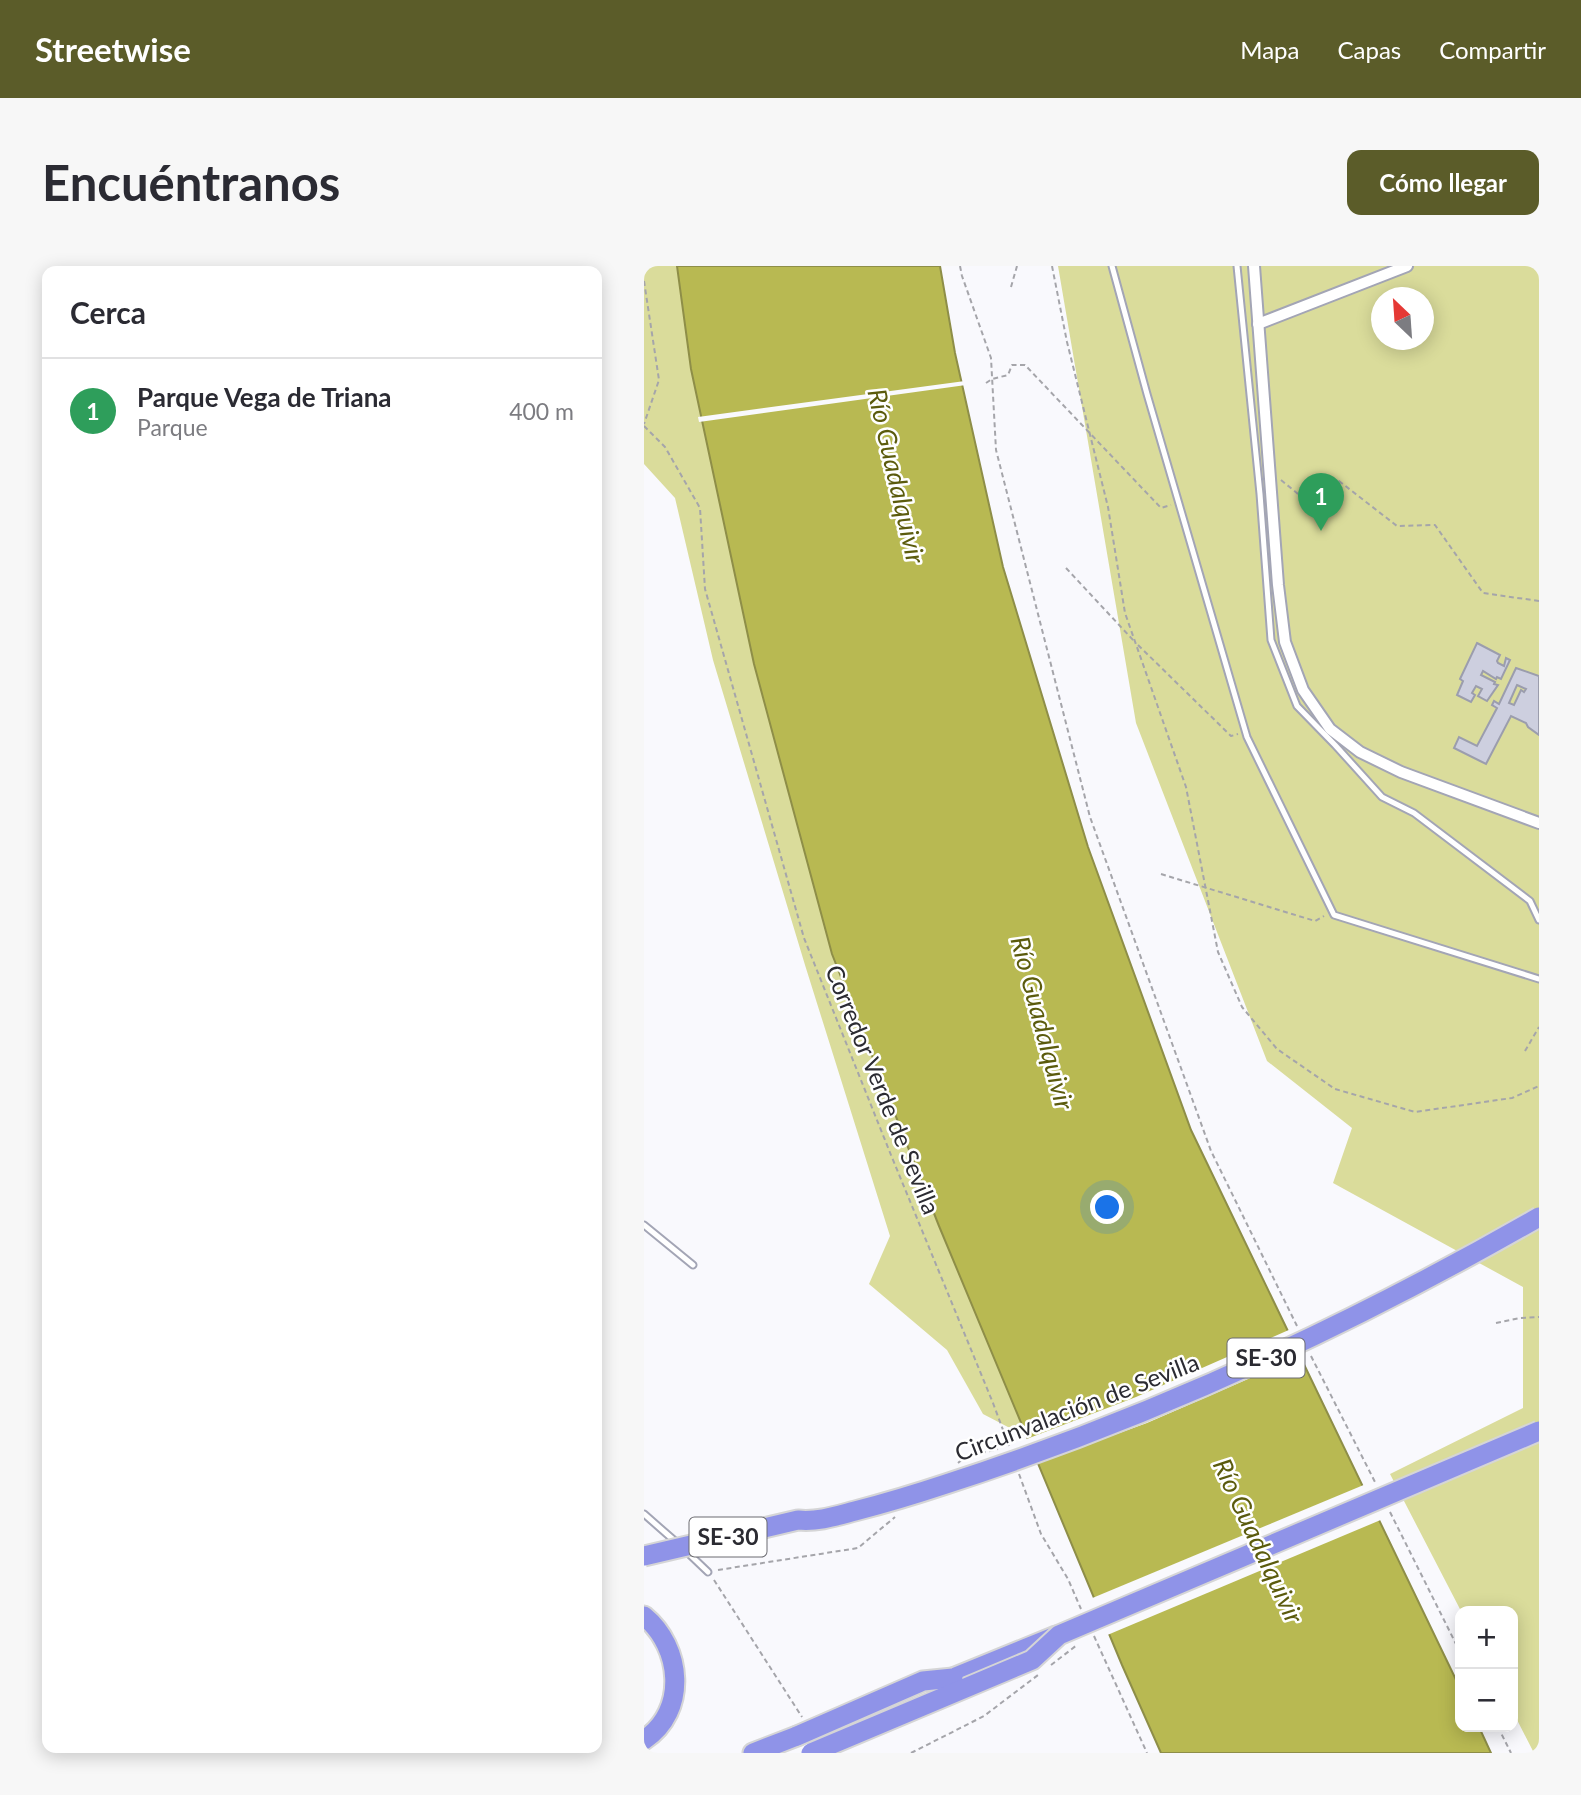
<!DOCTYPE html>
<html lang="es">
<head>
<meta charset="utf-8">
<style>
	body { margin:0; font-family:Lato,sans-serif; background:#f7f7f7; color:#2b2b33 }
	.controls { position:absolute; right:21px; bottom:21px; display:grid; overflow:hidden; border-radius:14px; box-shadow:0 4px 18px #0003 }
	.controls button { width:63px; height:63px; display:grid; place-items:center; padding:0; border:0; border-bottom:2px solid #e1e1e2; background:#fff; color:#2b2b33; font:35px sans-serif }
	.compass { position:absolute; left:727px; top:21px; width:63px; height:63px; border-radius:50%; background:#fff; box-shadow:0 4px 18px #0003; rotate:335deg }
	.you { position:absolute; left:464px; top:942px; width:24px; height:24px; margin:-18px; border:5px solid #fff; border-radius:50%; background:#1a73e8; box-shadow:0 0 0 10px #1a73e833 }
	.badge { display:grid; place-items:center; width:46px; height:46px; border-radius:50%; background:#5b5c29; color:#fff; font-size:23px; font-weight:700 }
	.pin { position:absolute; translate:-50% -58px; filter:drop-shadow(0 2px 4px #0008) }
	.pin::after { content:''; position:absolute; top:37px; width:24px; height:21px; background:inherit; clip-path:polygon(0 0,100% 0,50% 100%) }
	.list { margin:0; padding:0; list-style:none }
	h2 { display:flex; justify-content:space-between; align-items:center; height:91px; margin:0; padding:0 28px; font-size:30px }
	h2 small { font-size:23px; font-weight:400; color:#7c7c81 }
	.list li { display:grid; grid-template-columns:46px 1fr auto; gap:21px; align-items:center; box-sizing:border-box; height:105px; padding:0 28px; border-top:2px solid #e1e1e2 }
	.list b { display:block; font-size:26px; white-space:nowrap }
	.list p { margin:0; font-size:23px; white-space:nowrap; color:#7c7c81 }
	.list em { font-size:23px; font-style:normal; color:#7c7c81 }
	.map { position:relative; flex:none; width:895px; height:1487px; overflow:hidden; border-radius:14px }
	header { display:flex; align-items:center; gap:42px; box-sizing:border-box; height:98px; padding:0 35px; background:#5b5c29; color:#fff }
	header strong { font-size:33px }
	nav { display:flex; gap:38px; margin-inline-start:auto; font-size:24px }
	.intro { display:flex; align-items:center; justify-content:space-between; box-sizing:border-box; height:168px; padding:0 42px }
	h1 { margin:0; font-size:49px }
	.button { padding:18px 32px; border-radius:14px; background:#5b5c29; color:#fff; font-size:24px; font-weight:700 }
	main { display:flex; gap:42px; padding:0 42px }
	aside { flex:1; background:#fff; border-radius:14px; box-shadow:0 4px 18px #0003 }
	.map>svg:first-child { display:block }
	.green { fill:#dadc9b; fill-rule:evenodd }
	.water { fill:#b8b952; stroke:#8e8e48; stroke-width:2 }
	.pier { fill:#f9f9fd }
	.building { fill:#cdcfdf; stroke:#9b9dad; stroke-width:2; fill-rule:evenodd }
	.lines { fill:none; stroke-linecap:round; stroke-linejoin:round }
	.service-casing { stroke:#a3a5b5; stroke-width:9 }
	.minor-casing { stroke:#a3a5b5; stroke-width:14 }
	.motorway-casing { stroke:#d5d5d6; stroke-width:23 }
	.path { stroke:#a5a5aa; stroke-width:2; stroke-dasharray:5 3.5; stroke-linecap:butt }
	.service { stroke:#fff; stroke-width:5 }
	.minor { stroke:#fff; stroke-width:10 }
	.motorway { stroke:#8f93e8; stroke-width:19 }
	.motorway-bridge-casing { stroke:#d5d5d6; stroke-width:23; stroke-linecap:butt }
	.motorway-bridge { stroke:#8f93e8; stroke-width:19 }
	.labels { text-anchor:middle; stroke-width:5; stroke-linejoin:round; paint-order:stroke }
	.shield { fill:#fff; stroke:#6b6b70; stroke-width:2 }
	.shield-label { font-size:23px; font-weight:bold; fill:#2b2b32 }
	.street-label { font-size:24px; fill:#2b2b32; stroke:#fff }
	.water-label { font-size:26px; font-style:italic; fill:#5b5b0d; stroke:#fff }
</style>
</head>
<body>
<header>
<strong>Streetwise</strong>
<nav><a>Mapa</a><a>Capas</a><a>Compartir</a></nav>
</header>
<div class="intro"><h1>Encuéntranos</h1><a class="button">Cómo llegar</a></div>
<main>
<aside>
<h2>Cerca<small></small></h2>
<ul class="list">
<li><span class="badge" style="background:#2e9e5b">1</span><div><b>Parque Vega de Triana</b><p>Parque</p></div><em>400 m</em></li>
</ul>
</aside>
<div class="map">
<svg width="895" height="1487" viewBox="0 0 895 1487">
	<rect width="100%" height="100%" fill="#f9f9fd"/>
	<!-- green -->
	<g class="green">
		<polygon points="0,0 33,0 47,103 110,398 188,688 295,960 383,1171 339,1148 303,1084 225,1018 246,970 161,699 69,394 31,232 0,198"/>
		<path d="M414,0H895V1487H890L869,1446V1345H817L746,1208L879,1142V1021L689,917L708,862L623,795L492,457ZM738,32H780V74H738Z"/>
	</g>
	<!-- water -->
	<polygon class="water" points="33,0 296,0 311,87 359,301 444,581 547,864 816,1422 816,1461 835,1461 847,1487 517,1487 478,1399 295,960 188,688 110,398 47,103"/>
	<!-- pier -->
	<g class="pier">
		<polygon points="321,115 322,119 55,156 54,151"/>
		<polygon points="647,1063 659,1088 620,1106 503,1157 390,1198 380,1174 492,1131"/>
		<polygon points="722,1218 739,1253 461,1370 446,1333"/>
	</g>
	<!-- building -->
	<g class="building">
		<polygon points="833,377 856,389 853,395 854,397 860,400 862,392 866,394 857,413 853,411 852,413 839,405 837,409 851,416 850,418 854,419 843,435 834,430 838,423 832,420 828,427 831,429 827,436 813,429 819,415 816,413"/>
		<path d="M872,402L895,410V469L884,461L882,457L867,450L842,498L810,482L815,471L833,480L853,442L848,439L850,435L855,438ZM873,419L882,423L880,426L877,424L870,439L865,437Z"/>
	</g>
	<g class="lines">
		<defs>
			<g id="service">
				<polyline points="468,0 503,128 603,471 690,649 895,713"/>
				<polyline points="593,0 616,228 627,374 653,440 691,479 738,531 770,547 886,635 895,654"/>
				<polyline points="0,959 49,999"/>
				<polyline points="0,1248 32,1276"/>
				<polyline points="42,1285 64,1306"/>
			</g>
			<g id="minor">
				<polyline points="610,0 634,319 641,376 659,424 686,463 716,486 757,506 895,557"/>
				<polyline points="614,58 763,0"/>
			</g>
			<g id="motorway">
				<path d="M0,1350C38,1381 44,1445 0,1474"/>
				<polyline points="309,1412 412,1370"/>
				<polyline points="109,1487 153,1470"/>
			</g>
		</defs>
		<!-- service casing -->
		<use href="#service" class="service-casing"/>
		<!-- minor casing -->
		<use href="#minor" class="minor-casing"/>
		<!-- motorway casing -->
		<use href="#motorway" class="motorway-casing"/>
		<!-- path -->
		<g class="path">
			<polyline points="316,0 318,10 347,92 352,184 446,551 567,885 653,1060"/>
			<polyline points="408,0 423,76 464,241 481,347 542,521 574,686 598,741 633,783 691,823 771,846 868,832 895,820"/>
			<polyline points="0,15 15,114 0,158"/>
			<polyline points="367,21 373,0"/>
			<polyline points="342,117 348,113 364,109 368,99 381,99 517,242 527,239"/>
			<polyline points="0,160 21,181 56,242 61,323 160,672 247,889 349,1137 365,1180"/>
			<polyline points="637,214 659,232 695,215 753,260 791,259 839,327 895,335"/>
			<polyline points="422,302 490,375"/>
			<polyline points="494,379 587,470 594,468"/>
			<polyline points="517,608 671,655 680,650"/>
			<polyline points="881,785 895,761"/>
			<polyline points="852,1057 876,1052 895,1051"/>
			<polyline points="667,1090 731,1216"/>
			<polyline points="314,1197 321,1191 354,1183"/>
			<polyline points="375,1208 397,1268 424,1313 437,1343"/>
			<polyline points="746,1246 816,1386"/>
			<polyline points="74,1304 214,1282 251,1251"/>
			<polyline points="70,1314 158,1451"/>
			<polyline points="450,1370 503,1487"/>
			<polyline points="407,1399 433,1379"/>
			<polyline points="854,1461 867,1487"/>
			<polyline points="267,1487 340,1450 394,1409"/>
		</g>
		<!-- service -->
		<use href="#service" class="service"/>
		<!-- minor -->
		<use href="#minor" class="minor"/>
		<!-- motorway -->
		<use href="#motorway" class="motorway"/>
		<defs>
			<g id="motorway-bridge">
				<path d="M0,1290L154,1254C174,1256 192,1250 211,1245C242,1237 272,1228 302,1218C509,1151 707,1059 895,951"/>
				<polyline points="153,1470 279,1415 309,1412"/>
				<polyline points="167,1487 388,1394 415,1369 895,1165"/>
			</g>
		</defs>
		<!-- motorway-bridge casing -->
		<use href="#motorway-bridge" class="motorway-bridge-casing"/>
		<!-- motorway-bridge -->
		<use href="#motorway-bridge" class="motorway-bridge"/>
	</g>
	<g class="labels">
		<!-- shield labels -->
		<g class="shield">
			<rect x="583.5" y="1072.5" width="77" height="39" rx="5"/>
			<rect x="45.5" y="1251.5" width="77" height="39" rx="5"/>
		</g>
		<g class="shield-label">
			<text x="622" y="1100">SE-30</text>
			<text x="84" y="1279">SE-30</text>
		</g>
		<!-- street labels -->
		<g class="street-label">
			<text transform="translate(238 824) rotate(68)" y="8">Corredor Verde de Sevilla</text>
			<text transform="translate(433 1142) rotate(-21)" y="8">Circunvalación de Sevilla</text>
		</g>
		<!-- water labels -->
		<g class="water-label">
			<text transform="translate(252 210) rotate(77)" y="9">Río Guadalquivir</text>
			<text transform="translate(398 757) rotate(75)" y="9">Río Guadalquivir</text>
			<text transform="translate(614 1275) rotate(65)" y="9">Río Guadalquivir</text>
		</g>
	</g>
</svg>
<div class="controls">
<button>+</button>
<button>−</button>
</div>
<svg class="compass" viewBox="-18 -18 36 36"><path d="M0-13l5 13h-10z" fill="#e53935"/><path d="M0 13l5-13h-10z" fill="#7c7c81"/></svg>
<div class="you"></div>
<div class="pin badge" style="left:677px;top:265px;background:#2e9e5b">1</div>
</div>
</main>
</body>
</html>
